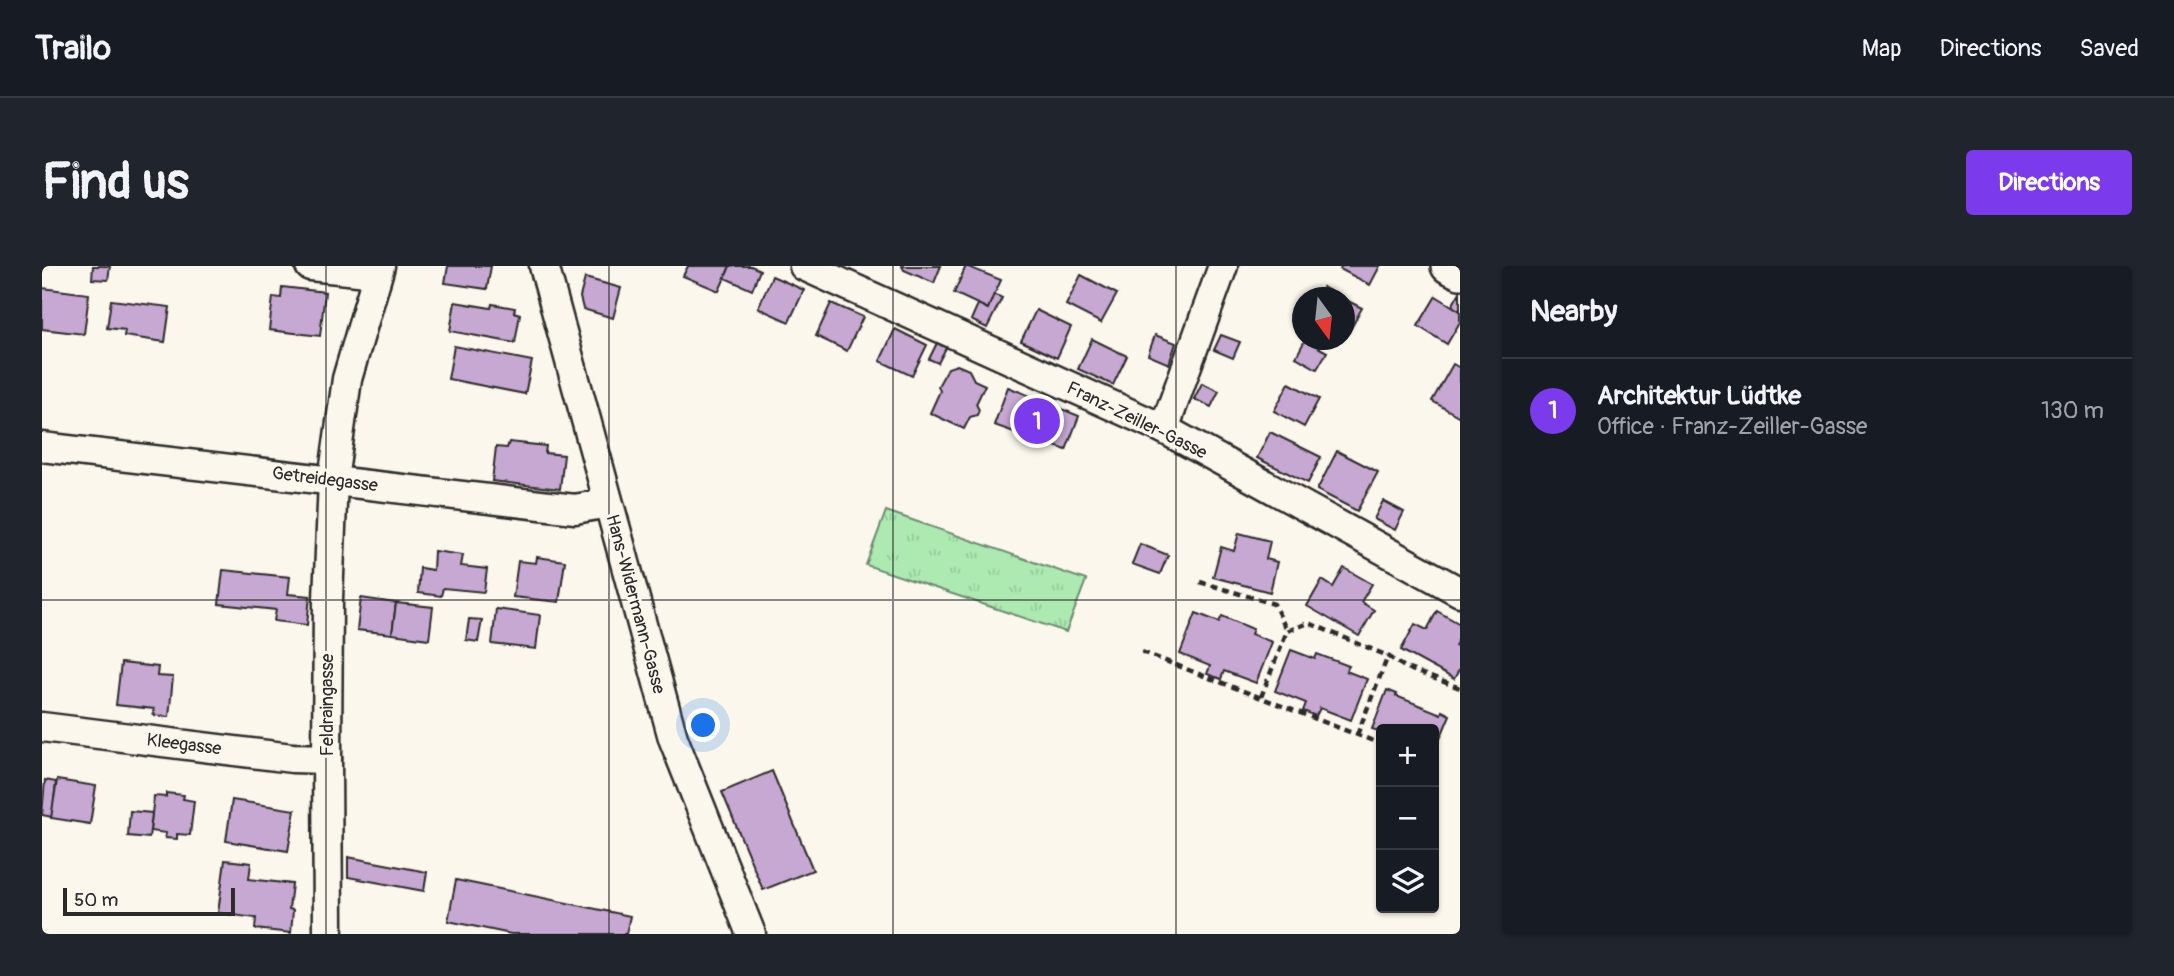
<!DOCTYPE html>
<html lang="en">
<head>
<meta charset="utf-8">
<style>
	body { margin:0; font-family:Pangolin,sans-serif; background:#20242c; color:#f1f3f6 }
	.controls { position:absolute; right:21px; bottom:21px; display:grid; overflow:hidden; border-radius:7px; box-shadow:0 2px 5px #0004 }
	.controls button { width:63px; height:63px; display:grid; place-items:center; padding:0; border:0; border-bottom:2px solid #363941; background:#171b24; color:#f1f3f6; font:35px sans-serif }
	.compass { position:absolute; left:1250px; top:21px; width:63px; height:63px; border-radius:50%; background:#171b24; box-shadow:0 2px 5px #0004; rotate:165deg }
	.scale { position:absolute; left:21px; bottom:18px; width:172px; box-sizing:border-box; padding-left:7px; border:4px solid #2b2b2b; border-top:0; font-size:19px; line-height:24px; white-space:nowrap; color:#2b2b2b; -webkit-text-stroke:5px #fbf7ec; paint-order:stroke }
	.you { position:absolute; left:662px; top:460px; width:24px; height:24px; margin:-18px; border:5px solid #fff; border-radius:50%; background:#1a73e8; box-shadow:0 0 0 10px #1a73e833 }
	.badge { display:grid; place-items:center; width:46px; height:46px; border-radius:50%; background:#7c3aed; color:#fff; font-size:23px; font-weight:700 }
	.pin { position:absolute; translate:-50% -50%; border:4px solid #fff; box-shadow:0 2px 7px #0006 }
	.list { margin:0; padding:0; list-style:none }
	h2 { display:flex; justify-content:space-between; align-items:center; height:91px; margin:0; padding:0 28px; font-size:30px }
	h2 small { font-size:23px; font-weight:400; color:#9ea1a6 }
	.list li { display:grid; grid-template-columns:46px 1fr auto; gap:21px; align-items:center; box-sizing:border-box; height:105px; padding:0 28px; border-top:2px solid #363941 }
	.list b { display:block; font-size:26px; white-space:nowrap }
	.list p { margin:0; font-size:23px; white-space:nowrap; color:#9ea1a6 }
	.list em { font-size:23px; font-style:normal; color:#9ea1a6 }
	.icon { flex:none; width:38px; height:38px; fill:none; stroke:currentColor; stroke-width:2; stroke-linecap:round; stroke-linejoin:round }
	.map { position:relative; flex:none; width:1418px; height:668px; overflow:hidden; border-radius:7px }
	header { display:flex; align-items:center; gap:42px; box-sizing:border-box; height:98px; padding:0 35px; background:#171b24; border-bottom:2px solid #363941 }
	header strong { font-size:33px }
	nav { display:flex; gap:38px; margin-inline-start:auto; font-size:24px }
	.intro { display:flex; align-items:center; justify-content:space-between; box-sizing:border-box; height:168px; padding:0 42px }
	h1 { margin:0; font-size:49px }
	.button { padding:18px 32px; border-radius:7px; background:#7c3aed; color:#fff; font-size:24px; font-weight:700 }
	main { display:flex; gap:42px; padding:0 42px }
	aside { flex:1; background:#171b24; border-radius:7px; box-shadow:0 2px 5px #0004 }
	.map>svg:first-child { display:block }
	.park { fill:url(#park-tufts); stroke:#6c8a6e; stroke-width:2 }
	.building { fill:#c7a8d3; stroke:#2b2b2b; stroke-width:2 }
	.lines { fill:none; stroke-linecap:round; stroke-linejoin:round }
	.minor-casing { stroke:#2b2b2b; stroke-width:33 }
	.tertiary-casing { stroke:#2b2b2b; stroke-width:38 }
	.path { stroke:#2b2b2b; stroke-width:4.5; stroke-dasharray:7 5; stroke-linecap:butt }
	.minor { stroke:#fbf7ec; stroke-width:28 }
	.tertiary { stroke:#fbf7ec; stroke-width:33 }
	.grid { fill:none; stroke:#2b2b2b; stroke-width:2; stroke-opacity:0.55 }
	.labels { text-anchor:middle; stroke-width:6; stroke-linejoin:round; paint-order:stroke }
	.street-label { font-size:18px; fill:#2b2b2b; stroke:#fbf7ec }
</style>
</head>
<body>
<header>
<strong>Trailo</strong>
<nav><a>Map</a><a>Directions</a><a>Saved</a></nav>
</header>
<div class="intro"><h1>Find us</h1><a class="button">Directions</a></div>
<main>
<div class="map">
<svg width="1418" height="668" viewBox="0 0 1418 668">
	<defs>
		<pattern id="park-tufts" width="24" height="20" patternUnits="userSpaceOnUse" patternTransform="scale(1.75)"><rect width="24" height="20" fill="#aceab2"/><path d="M3 7l-1-3M5 7V3M7 7l1-3M15 17l-1-3M17 17v-4M19 17l1-3" fill="none" stroke="#94c999"/></pattern>
	</defs>
	<rect width="100%" height="100%" fill="#fbf7ec"/>
	<filter id="ink" filterUnits="userSpaceOnUse"><feTurbulence type="fractalNoise" baseFrequency=".0143" numOctaves="2"/><feDisplacementMap in="SourceGraphic" scale="14" xChannelSelector="R" yChannelSelector="G"/><feConvolveMatrix kernelMatrix="1 2 1 2 8 2 1 2 1" color-interpolation-filters="sRGB"/></filter>
	<g filter="url(#ink)">
		<!-- park -->
		<polygon class="park" points="844,245 1044,314 1024,366 824,299"/>
		<!-- building -->
		<g class="building">
			<polygon points="51,0 68,0 66,14 50,13"/>
			<polygon points="406,0 449,0 445,23 403,17"/>
			<polygon points="646,0 688,0 677,25 641,10"/>
			<polygon points="688,0 709,0 718,4 710,24 683,12"/>
			<polygon points="860,0 899,0 892,17 862,4"/>
			<polygon points="924,0 959,14 946,43 912,27"/>
			<polygon points="1299,0 1338,0 1328,19 1298,3"/>
			<polygon points="1039,9 1075,28 1059,57 1024,39"/>
			<polygon points="730,10 762,24 747,56 716,42"/>
			<polygon points="543,12 579,22 571,52 541,43 538,31"/>
			<polygon points="240,21 283,26 278,70 227,64 231,31 239,32"/>
			<polygon points="1281,21 1300,32 1276,32"/>
			<polygon points="0,22 47,28 42,68 0,63"/>
			<polygon points="1418,26 1418,45 1410,40"/>
			<polygon points="952,28 960,32 945,62 929,54 936,38 946,43"/>
			<polygon points="1394,30 1418,45 1418,56 1405,78 1376,60"/>
			<polygon points="1302,33 1320,42 1307,66 1302,64"/>
			<polygon points="69,34 128,41 123,76 82,70 83,64 65,62"/>
			<polygon points="413,36 449,42 450,38 473,42 472,46 478,48 473,77 408,65"/>
			<polygon points="789,37 821,51 805,85 774,70"/>
			<polygon points="994,44 1029,61 1015,92 979,75"/>
			<polygon points="853,63 885,79 870,110 838,95"/>
			<polygon points="1113,69 1134,77 1127,98 1106,89"/>
			<polygon points="1179,69 1198,76 1191,92 1172,84"/>
			<polygon points="1050,73 1085,90 1071,119 1036,103"/>
			<polygon points="1263,74 1285,86 1275,103 1254,91"/>
			<polygon points="895,77 904,82 896,97 887,93"/>
			<polygon points="412,80 490,95 483,128 406,113"/>
			<polygon points="1411,98 1418,102 1418,151 1390,135"/>
			<polygon points="915,99 927,104 932,114 943,119 934,138 937,144 935,149 928,151 922,163 888,147 898,125 896,120 906,102"/>
			<polygon points="1160,117 1177,125 1169,141 1152,133"/>
			<polygon points="1247,117 1277,133 1262,161 1232,145"/>
			<polygon points="966,121 1037,150 1024,184 952,159"/>
			<polygon points="1228,166 1279,191 1266,217 1215,192"/>
			<polygon points="467,176 504,180 503,187 522,189 518,223 450,215 454,181 465,182"/>
			<polygon points="1295,185 1336,206 1315,245 1275,224"/>
			<polygon points="1341,235 1362,246 1353,264 1332,253"/>
			<polygon points="1197,267 1228,275 1224,293 1235,296 1228,326 1171,311 1179,281 1192,285"/>
			<polygon points="1098,278 1126,289 1118,308 1090,298"/>
			<polygon points="392,285 421,289 419,300 445,303 442,326 401,322 399,330 376,327 378,302 391,304"/>
			<polygon points="495,291 523,295 517,336 471,331 476,295 494,297"/>
			<polygon points="1302,302 1330,318 1319,336 1332,344 1317,370 1265,340 1280,314 1291,321"/>
			<polygon points="181,304 248,311 246,328 268,330 265,359 232,355 234,344 177,338"/>
			<polygon points="319,332 354,337 350,368 315,364"/>
			<polygon points="354,337 391,341 387,373 350,368"/>
			<polygon points="454,343 498,349 494,383 450,378"/>
			<polygon points="1395,345 1418,358 1418,370 1413,380 1418,382 1418,402 1412,413 1359,384 1373,358 1385,364"/>
			<polygon points="1154,347 1177,356 1180,350 1211,363 1209,368 1230,376 1214,417 1182,405 1179,413 1165,408 1168,400 1138,388"/>
			<polygon points="427,353 440,354 436,376 424,374"/>
			<polygon points="1249,384 1273,393 1275,388 1307,400 1304,405 1325,413 1309,454 1278,442 1274,450 1261,445 1264,437 1233,425"/>
			<polygon points="79,397 116,401 115,410 131,411 127,451 111,449 112,443 74,439"/>
			<polygon points="1345,424 1355,428 1354,430 1399,448 1400,445 1408,449 1392,487 1392,463 1339,463 1339,466 1330,463"/>
			<polygon points="730,505 771,604 721,624 680,526"/>
			<polygon points="3,514 14,516 10,551 0,549"/>
			<polygon points="15,514 54,520 48,558 9,552"/>
			<polygon points="124,527 142,529 141,533 152,535 148,569 135,568 135,573 123,572 124,567 108,565 112,530 124,531"/>
			<polygon points="190,534 253,544 246,585 184,575"/>
			<polygon points="88,545 110,547 107,572 86,570"/>
			<polygon points="306,591 385,606 382,625 306,611"/>
			<polygon points="183,594 209,597 207,613 250,618 247,643 251,644 249,667 213,663 214,652 176,647"/>
			<polygon points="414,614 588,650 584,668 469,668 406,655"/>
		</g>
		<g class="lines">
			<defs>
				<g id="minor">
					<polyline points="268,0 335,7"/>
					<polyline points="502,0 631,472 709,668"/>
					<polyline points="762,0 1122,163 1418,326"/>
					<polyline points="1122,163 1181,0"/>
					<polyline points="0,181 533,243 566,237"/>
					<polyline points="0,461 250,492 285,493"/>
					<polyline points="286,664 285,493 286,333 291,214 305,113 338,0"/>
				</g>
				<polyline id="tertiary" points="1406,0 1418,6"/>
			</defs>
			<!-- minor casing -->
			<use href="#minor" class="minor-casing"/>
			<!-- tertiary casing -->
			<use href="#tertiary" class="tertiary-casing"/>
			<!-- path -->
			<g class="path">
				<polyline points="1158,316 1232,338 1245,365 1267,357 1346,390 1364,402 1418,422"/>
				<polyline points="1100,386 1339,478"/>
				<polyline points="1219,431 1245,365"/>
				<polyline points="1315,469 1346,390"/>
			</g>
			<!-- minor -->
			<use href="#minor" class="minor"/>
			<!-- tertiary -->
			<use href="#tertiary" class="tertiary"/>
		</g>
	</g>
	<!-- grid -->
	<path class="grid" d="M284,0V668M567,0V668M851,0V668M1134,0V668M0,334H1418"/>
	<g class="labels">
		<!-- street labels -->
		<g class="street-label">
			<text transform="translate(1095 154) rotate(26)" y="6">Franz-Zeiller-Gasse</text>
			<text transform="translate(283 213) rotate(7)" y="6">Getreidegasse</text>
			<text transform="translate(594 338) rotate(75)" y="6">Hans-Widermann-Gasse</text>
			<text transform="translate(285 439) rotate(-90)" y="6">Feldraingasse</text>
			<text transform="translate(142 478) rotate(7)" y="6">Kleegasse</text>
		</g>
	</g>
</svg>
<div class="controls">
<button>+</button>
<button>−</button>
<button><svg class="icon" aria-label="layers" viewBox="0 0 24 24"><path d="M12 4l9 5-9 5-9-5zM3 14l9 5 9-5"/></svg></button>
</div>
<svg class="compass" viewBox="-18 -18 36 36"><path d="M0-13l5 13h-10z" fill="#e53935"/><path d="M0 13l5-13h-10z" fill="#9ea1a6"/></svg>
<div class="scale">50 m</div>
<div class="you"></div>
<div class="pin badge" style="left:995px;top:155px">1</div>
</div>
<aside>
<h2>Nearby<small></small></h2>
<ul class="list">
<li><span class="badge">1</span><div><b>Architektur Lüdtke</b><p>Office · Franz-Zeiller-Gasse</p></div><em>130 m</em></li>
</ul>
</aside>
</main>
</body>
</html>
